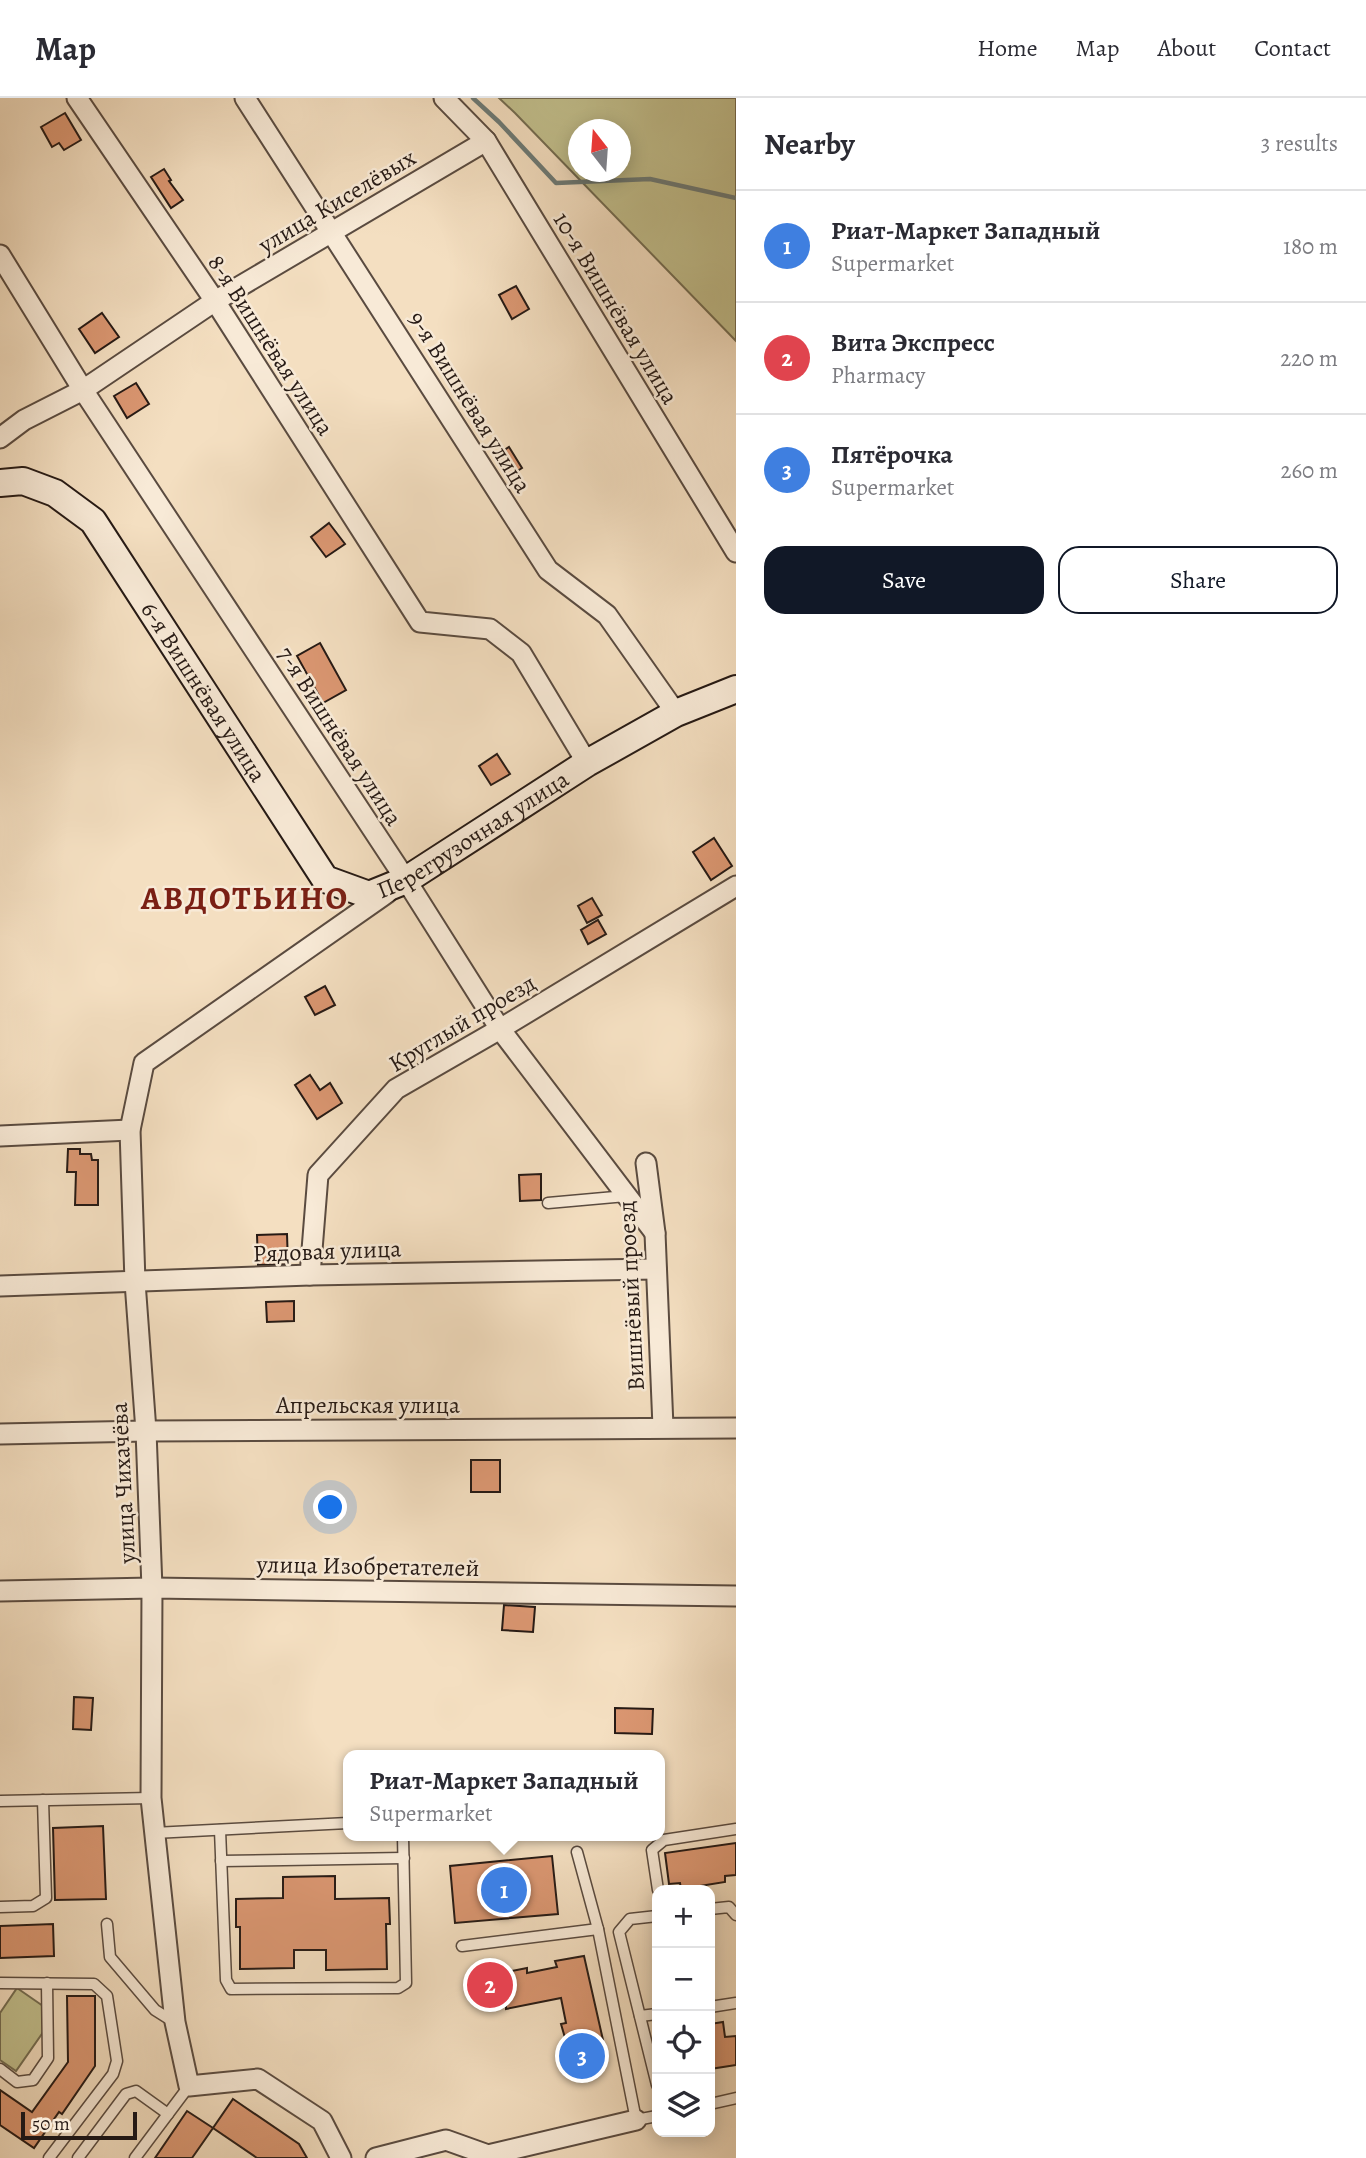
<!DOCTYPE html>
<html lang="en">
<head>
<meta charset="utf-8">
<style>
	body { margin:0; font-family:Alegreya,serif; background:#f7f7f7; color:#2b2b33 }
	.controls { position:absolute; right:21px; bottom:21px; display:grid; overflow:hidden; border-radius:14px; box-shadow:0 4px 18px #0003 }
	.controls button { width:63px; height:63px; display:grid; place-items:center; padding:0; border:0; border-bottom:2px solid #e1e1e2; background:#fff; color:#2b2b33; font:35px sans-serif }
	.compass { position:absolute; left:568px; top:21px; width:63px; height:63px; border-radius:50%; background:#fff; box-shadow:0 4px 18px #0003; rotate:343deg }
	.scale { position:absolute; left:21px; bottom:18px; width:116px; box-sizing:border-box; padding-left:7px; border:4px solid #261a15; border-top:0; font-size:19px; line-height:24px; white-space:nowrap; color:#261a15; -webkit-text-stroke:5px #f8ead7; paint-order:stroke }
	.you { position:absolute; left:331px; top:1410px; width:24px; height:24px; margin:-18px; border:5px solid #fff; border-radius:50%; background:#1a73e8; box-shadow:0 0 0 10px #1a73e833 }
	.badge { display:grid; place-items:center; width:46px; height:46px; border-radius:50%; background:#111827; color:#fff; font-size:23px; font-weight:700 }
	.pin { position:absolute; translate:-50% -50%; border:4px solid #fff; box-shadow:0 2px 7px #0006 }
	.popup { position:absolute; left:343px; top:1652px; width:322px; height:91px; box-sizing:border-box; display:grid; place-content:center; border-radius:14px; background:#fff; filter:drop-shadow(0 2px 5px #0005); font-size:23px; white-space:nowrap; color:#7c7c81 }
	.popup b { font-size:26px; color:#2b2b33 }
	.popup::after { content:''; position:absolute; left:50%; top:100%; margin-left:-14px; border:14px solid transparent; border-top-color:#fff }
	.list { margin:0; padding:0; list-style:none }
	h2 { display:flex; justify-content:space-between; align-items:center; height:91px; margin:0; padding:0 28px; font-size:30px }
	h2 small { font-size:23px; font-weight:400; color:#7c7c81 }
	.list li { display:grid; grid-template-columns:46px 1fr auto; gap:21px; align-items:center; box-sizing:border-box; height:112px; padding:0 28px; border-top:2px solid #e1e1e2 }
	.list b { display:block; font-size:26px; white-space:nowrap }
	.list p { margin:0; font-size:23px; white-space:nowrap; color:#7c7c81 }
	.list em { font-size:23px; font-style:normal; color:#7c7c81 }
	.actions { display:flex; gap:14px; padding:21px 28px }
	.actions a { flex:1; padding:16px 0; border:2px solid #111827; border-radius:21px; text-align:center; font-size:24px; color:#111827 }
	.actions .main { background:#111827; color:#fff }
	.icon { flex:none; width:38px; height:38px; fill:none; stroke:currentColor; stroke-width:2; stroke-linecap:round; stroke-linejoin:round }
	.map { position:relative; flex:none; width:736px; height:2060px; overflow:hidden }
	header { display:flex; align-items:center; gap:42px; box-sizing:border-box; height:98px; padding:0 35px; background:#fff; border-bottom:2px solid #e1e1e2 }
	header strong { font-size:33px }
	nav { display:flex; gap:38px; margin-inline-start:auto; font-size:24px }
	main { display:flex }
	aside { flex:1; background:#fff }
	.map>svg:first-child { display:block }
	.green { fill:#c2c08e; stroke:#746d52; stroke-width:2; fill-rule:evenodd }
	.lines { fill:none; stroke-linecap:round; stroke-linejoin:round }
	.stream { stroke:#6d7b77; stroke-width:4.5 }
	.building { fill:#db9772; stroke:#261a15; stroke-width:2 }
	.lane-casing { stroke:#5a4b40; stroke-width:13 }
	.street-casing { stroke:#5a4b40; stroke-width:23 }
	.secondary-casing { stroke:#261a15; stroke-width:30 }
	.lane { stroke:#f8ead7; stroke-width:10 }
	.street { stroke:#f8ead7; stroke-width:19 }
	.secondary { stroke:#f8ead7; stroke-width:26 }
	.labels { text-anchor:middle; stroke-width:5; stroke-linejoin:round; paint-order:stroke }
	.street-label { font-size:24px; fill:#261a15; stroke:#f8ead7 }
	.district-label { font-size:32px; font-weight:bold; letter-spacing:2px; fill:#7a1f14; stroke:#f8ead7 }
</style>
</head>
<body>
<header>
<strong>Map</strong>
<nav><a>Home</a><a>Map</a><a>About</a><a>Contact</a></nav>
</header>
<main>
<div class="map">
<svg width="736" height="2060" viewBox="0 0 736 2060">
	<rect width="100%" height="100%" fill="#f4dfc1"/>
	<filter id="stains"><feTurbulence type="fractalNoise" baseFrequency=".00286" numOctaves="4"/><feColorMatrix values="0 0 0 0 .2 0 0 0 0 .09 0 0 0 0 .02 0 0 0 .5 -.17"/></filter>
	<radialGradient id="worn" r=".72"><stop offset=".6" stop-color="#630" stop-opacity="0"/><stop offset="1" stop-color="#630" stop-opacity=".3"/></radialGradient>
	<!-- green -->
	<g class="green">
		<path d="M499,0H736V243L515,15ZM578,32H620V74H578Z"/>
		<polygon points="17,1890 43,1908 46,1930 16,1973 0,1962 0,1915"/>
	</g>
	<g class="lines">
		<!-- stream -->
		<polyline class="stream" points="473,0 499,24 556,85 650,81 736,100"/>
	</g>
	<!-- building -->
	<g class="building">
		<polygon points="65,15 81,42 64,52 59,45 52,49 41,29"/>
		<polygon points="164,71 171,82 169,83 183,102 171,110 151,79"/>
		<polygon points="516,188 529,211 512,221 499,197"/>
		<polygon points="102,215 119,239 95,255 79,231"/>
		<polygon points="136,285 149,306 127,320 114,298"/>
		<polygon points="509,349 522,370 508,379 495,358"/>
		<polygon points="329,425 345,446 326,459 311,439"/>
		<polygon points="320,545 346,592 323,605 297,558"/>
		<polygon points="497,656 510,676 491,687 479,668"/>
		<polygon points="714,740 732,768 711,782 693,754"/>
		<polygon points="592,800 602,817 587,825 578,808"/>
		<polygon points="598,822 606,836 588,846 581,832"/>
		<polygon points="325,888 335,907 315,917 305,899"/>
		<polygon points="310,977 320,992 330,985 342,1005 317,1021 295,987"/>
		<polygon points="68,1051 80,1051 80,1056 91,1056 92,1062 98,1062 98,1107 75,1107 76,1074 67,1074"/>
		<polygon points="541,1076 541,1102 520,1103 519,1077"/>
		<polygon points="287,1136 288,1166 258,1167 257,1137"/>
		<polygon points="294,1203 294,1223 267,1224 266,1204"/>
		<rect x="471" y="1362" width="29" height="32"/>
		<polygon points="504,1507 535,1509 533,1534 502,1532"/>
		<polygon points="74,1599 93,1600 91,1632 73,1631"/>
		<polygon points="615,1610 653,1611 652,1636 615,1635"/>
		<polygon points="103,1728 106,1801 55,1802 53,1730"/>
		<polygon points="736,1745 736,1777 725,1778 725,1784 681,1791 680,1785 669,1786 665,1755"/>
		<polygon points="552,1758 558,1816 455,1825 450,1768"/>
		<polygon points="335,1778 335,1801 389,1800 390,1826 386,1826 387,1871 326,1872 326,1852 294,1852 294,1870 240,1871 240,1829 236,1829 236,1801 283,1800 283,1779"/>
		<polygon points="53,1826 54,1858 0,1860 0,1828"/>
		<polygon points="584,1858 603,1942 597,1943 600,1959 572,1964 561,1926 566,1925 561,1900 506,1911 506,1906 490,1909 485,1882 508,1878 507,1874 527,1870 527,1875 557,1869 555,1863"/>
		<polygon points="67,1898 95,1898 95,1968 62,2016 59,2014 34,2050 0,2027 0,1992 32,2014 68,1964"/>
		<polygon points="723,1924 725,1939 736,1938 736,1967 710,1971 710,1926"/>
		<polygon points="233,2001 299,2046 307,2060 257,2060 213,2030"/>
		<polygon points="187,2013 213,2030 192,2060 155,2060"/>
	</g>
	<g class="lines">
		<defs>
			<g id="lane">
				<polyline points="548,1105 626,1098"/>
				<polyline points="0,1703 151,1700"/>
				<polyline points="220,1732 226,1882 231,1891 398,1890 406,1885 403,1738"/>
				<polyline points="154,1735 348,1725"/>
				<polyline points="577,1754 598,1831 636,2022 657,2018"/>
				<polyline points="221,1763 404,1760"/>
				<polyline points="658,1792 652,1752 664,1742 736,1731"/>
				<polyline points="0,1809 33,1808 46,1800 43,1702"/>
				<polyline points="710,1811 729,1809 736,1817"/>
				<polyline points="657,1818 630,1821 619,1834 657,1987"/>
				<polyline points="107,1826 110,1859 155,1912 174,1924"/>
				<polyline points="462,1848 598,1831"/>
				<polyline points="0,1885 94,1886 107,1898 117,1963 113,1976 49,2060"/>
				<polyline points="710,1909 736,1905"/>
				<polyline points="640,1918 657,1916"/>
				<polyline points="0,1971 17,1984 33,1982 48,1960 47,1885"/>
				<polyline points="710,2006 736,2000"/>
				<polyline points="78,2060 126,1996 136,1993 168,2016"/>
				<polyline points="135,2060 189,1988"/>
			</g>
			<g id="street">
				<polyline points="77,0 215,203 420,524 490,531 521,555 587,665"/>
				<polyline points="245,0 548,472 607,517 676,615"/>
				<polyline points="444,0 486,43 736,454"/>
				<polyline points="0,157 83,292 406,782 500,931 655,1135"/>
				<polyline points="0,340 24,322 83,292 215,203 486,43"/>
				<polyline points="0,1038 130,1032"/>
				<polyline points="646,1065 655,1135 663,1329"/>
				<polyline points="310,1177 318,1077 396,991 500,931 736,788"/>
				<polyline points="0,1188 310,1177 656,1171"/>
				<polyline points="0,1336 146,1333 736,1330"/>
				<polyline points="0,1493 152,1490 736,1498"/>
				<polyline points="341,2060 322,2023 258,1981 189,1988 175,1924 151,1700 152,1490 146,1333 135,1184 130,1032 144,965 387,795"/>
				<polyline points="376,2060 446,2042 488,2057 636,2022"/>
			</g>
			<g id="secondary">
				<path id="s1" d="M0,385L23,383L55,395L93,423L325,781L369,797L406,782L587,665L676,615L736,591"/>
			</g>
		</defs>
		<!-- lane casing -->
		<use href="#lane" class="lane-casing"/>
		<!-- street casing -->
		<use href="#street" class="street-casing"/>
		<!-- secondary casing -->
		<use href="#secondary" class="secondary-casing"/>
		<!-- lane -->
		<use href="#lane" class="lane"/>
		<!-- street -->
		<use href="#street" class="street"/>
		<!-- secondary -->
		<use href="#secondary" class="secondary"/>
	</g>
	<g class="labels">
		<!-- street labels -->
		<g class="street-label">
			<text transform="translate(337 103) rotate(-31)" y="8">улица Киселёвых</text>
			<text transform="translate(616 210) rotate(59)" y="8">10-я Вишнёвая улица</text>
			<text transform="translate(271 247) rotate(57)" y="8">8-я Вишнёвая улица</text>
			<text transform="translate(470 304) rotate(58)" y="8">9-я Вишнёвая улица</text>
			<text dy="8" stroke="none"><textPath href="#s1" startOffset="308">6-я Вишнёвая улица</textPath></text>
			<text transform="translate(340 638) rotate(57)" y="8">7-я Вишнёвая улица</text>
			<text dy="8" stroke="none"><textPath href="#s1" startOffset="698">Перегрузочная улица</textPath></text>
			<text transform="translate(462 925) rotate(-31)" y="8">Круглый проезд</text>
			<text transform="translate(327 1153) rotate(-2)" y="8">Рядовая улица</text>
			<text transform="translate(631 1198) rotate(-93)" y="8">Вишнёвый проезд</text>
			<text x="368" y="1315">Апрельская улица</text>
			<text transform="translate(123 1385) rotate(-93)" y="8">улица Чихачёва</text>
			<text transform="translate(368 1468) rotate(1)" y="8">улица Изобретателей</text>
		</g>
		<!-- district labels -->
		<g class="district-label">
			<text x="245" y="811">АВДОТЬИНО</text>
		</g>
	</g>
	<rect width="100%" height="100%" filter="url(#stains)"/>
	<rect width="100%" height="100%" fill="url(#worn)"/>
</svg>
<div class="controls">
<button>+</button>
<button>−</button>
<button><svg class="icon" aria-label="locate" viewBox="0 0 24 24"><circle cx="12" cy="12" r="6"/><path d="M12 2v4M12 18v4M2 12h4M18 12h4"/></svg></button>
<button><svg class="icon" aria-label="layers" viewBox="0 0 24 24"><path d="M12 4l9 5-9 5-9-5zM3 14l9 5 9-5"/></svg></button>
</div>
<svg class="compass" viewBox="-18 -18 36 36"><path d="M0-13l5 13h-10z" fill="#e53935"/><path d="M0 13l5-13h-10z" fill="#7c7c81"/></svg>
<div class="scale">50 m</div>
<div class="you"></div>
<div class="pin badge" style="left:504px;top:1792px;background:#3f7fe0">1</div>
<div class="popup"><b>Риат-Маркет Западный</b>Supermarket</div>
<div class="pin badge" style="left:490px;top:1887px;background:#e0444e">2</div>
<div class="pin badge" style="left:582px;top:1958px;background:#3f7fe0">3</div>
</div>
<aside>
<h2>Nearby<small>3 results</small></h2>
<ul class="list">
<li><span class="badge" style="background:#3f7fe0">1</span><div><b>Риат-Маркет Западный</b><p>Supermarket</p></div><em>180 m</em></li>
<li><span class="badge" style="background:#e0444e">2</span><div><b>Вита Экспресс</b><p>Pharmacy</p></div><em>220 m</em></li>
<li><span class="badge" style="background:#3f7fe0">3</span><div><b>Пятёрочка</b><p>Supermarket</p></div><em>260 m</em></li>
</ul>
<div class="actions"><a class="main">Save</a><a>Share</a></div>
</aside>
</main>
</body>
</html>
